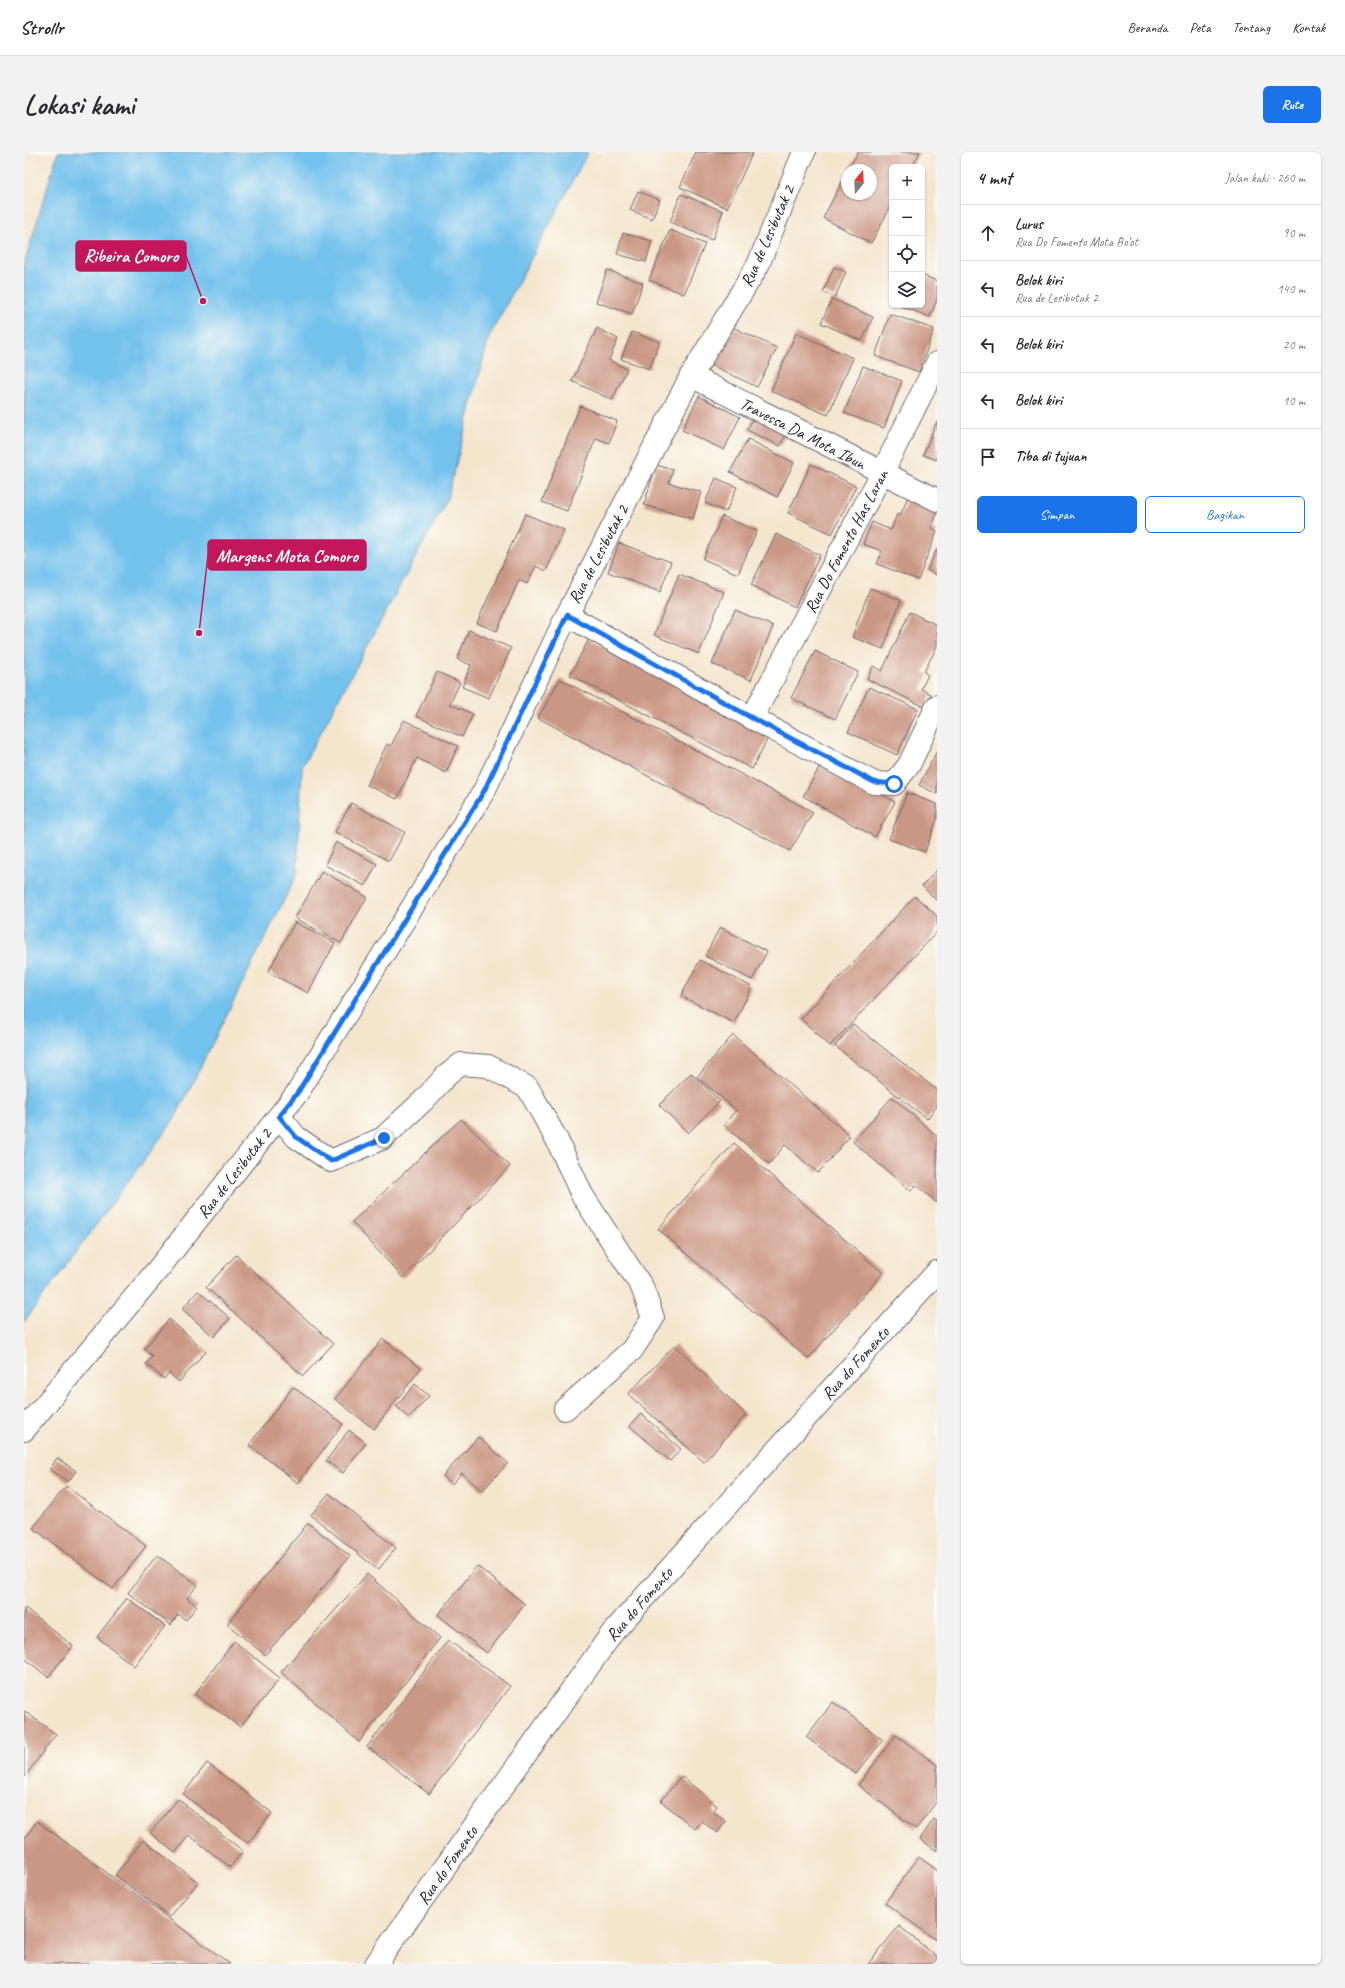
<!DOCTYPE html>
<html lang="id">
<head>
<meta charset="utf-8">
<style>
	body { margin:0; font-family:Caveat,sans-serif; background:#f2f2f3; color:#2b2b33 }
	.controls { position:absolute; right:12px; top:12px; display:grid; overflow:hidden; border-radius:6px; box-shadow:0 1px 3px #0004 }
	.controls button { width:36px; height:36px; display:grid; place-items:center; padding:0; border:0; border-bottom:1px solid #e1e1e2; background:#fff; color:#2b2b33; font:20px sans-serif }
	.compass { position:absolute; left:817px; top:12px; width:36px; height:36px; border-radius:50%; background:#fff; box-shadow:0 1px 3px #0004; rotate:18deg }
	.stop { position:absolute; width:12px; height:12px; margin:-9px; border:3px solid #1a73e8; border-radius:50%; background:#fff }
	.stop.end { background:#1a73e8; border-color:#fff; box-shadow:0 1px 4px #0008 }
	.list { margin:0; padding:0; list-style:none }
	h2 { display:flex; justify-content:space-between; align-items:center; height:52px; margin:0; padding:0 16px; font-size:17px }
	h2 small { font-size:13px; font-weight:400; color:#7c7c81 }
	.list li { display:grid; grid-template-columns:26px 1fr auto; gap:12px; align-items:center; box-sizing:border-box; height:56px; padding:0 16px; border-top:1px solid #e1e1e2 }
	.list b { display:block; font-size:15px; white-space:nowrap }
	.list p { margin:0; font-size:13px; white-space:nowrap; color:#7c7c81 }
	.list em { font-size:13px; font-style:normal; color:#7c7c81 }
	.actions { display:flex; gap:8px; padding:12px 16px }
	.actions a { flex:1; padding:9px 0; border:1px solid #1a73e8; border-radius:6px; text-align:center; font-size:14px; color:#1a73e8 }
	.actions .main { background:#1a73e8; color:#fff }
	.icon { flex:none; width:22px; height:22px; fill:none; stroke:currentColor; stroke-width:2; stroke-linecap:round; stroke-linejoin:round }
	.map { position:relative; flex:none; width:913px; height:1812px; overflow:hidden; border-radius:6px }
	header { display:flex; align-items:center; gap:24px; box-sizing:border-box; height:56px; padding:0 20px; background:#fff; border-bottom:1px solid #e1e1e2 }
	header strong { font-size:19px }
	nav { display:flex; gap:22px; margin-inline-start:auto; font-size:14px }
	.intro { display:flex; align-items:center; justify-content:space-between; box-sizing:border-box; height:96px; padding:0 24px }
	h1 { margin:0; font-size:28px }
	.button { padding:10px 18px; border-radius:6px; background:#1a73e8; color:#fff; font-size:14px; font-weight:700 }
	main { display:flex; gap:24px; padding:0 24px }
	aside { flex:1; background:#fff; border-radius:6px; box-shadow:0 1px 3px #0004 }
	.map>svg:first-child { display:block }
	.water { fill:#73c1ed; stroke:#4a7294 }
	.building { fill:#cb9785 }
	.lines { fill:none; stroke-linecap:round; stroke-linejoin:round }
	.street-casing { stroke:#6c666e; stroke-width:24 }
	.secondary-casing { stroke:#6c666e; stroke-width:24 }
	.primary-casing { stroke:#6c666e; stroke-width:24 }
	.street { stroke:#fff; stroke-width:22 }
	.secondary { stroke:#fff; stroke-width:22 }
	.primary { stroke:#fff; stroke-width:22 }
	.route { stroke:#1a73e8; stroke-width:5 }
	.labels { text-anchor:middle; stroke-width:3.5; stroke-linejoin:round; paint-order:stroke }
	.street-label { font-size:17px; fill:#22223b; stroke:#fdfcf7 }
	.leader { fill:none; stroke:#c2185b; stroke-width:1.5 }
	.callout-dot { fill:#c2185b; stroke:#fdfcf7; stroke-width:1.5 }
	.callout { fill:#c2185b; stroke:#c2185b; stroke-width:1.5 }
	.callout-label { font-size:18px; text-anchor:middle; font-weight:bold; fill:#fff }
</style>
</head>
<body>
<header>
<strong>Strollr</strong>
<nav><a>Beranda</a><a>Peta</a><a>Tentang</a><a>Kontak</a></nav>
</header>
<div class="intro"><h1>Lokasi kami</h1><a class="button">Rute</a></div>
<main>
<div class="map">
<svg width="913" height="1812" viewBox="0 0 913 1812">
	<rect width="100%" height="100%" fill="#fdfcf7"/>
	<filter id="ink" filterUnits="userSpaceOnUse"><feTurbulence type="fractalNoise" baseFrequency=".025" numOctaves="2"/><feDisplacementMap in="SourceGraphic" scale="8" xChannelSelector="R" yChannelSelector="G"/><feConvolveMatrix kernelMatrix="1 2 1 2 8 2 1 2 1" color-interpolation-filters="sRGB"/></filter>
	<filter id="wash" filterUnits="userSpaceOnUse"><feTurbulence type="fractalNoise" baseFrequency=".012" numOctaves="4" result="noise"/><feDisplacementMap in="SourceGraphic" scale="16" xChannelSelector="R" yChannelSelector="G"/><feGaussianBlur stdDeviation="0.9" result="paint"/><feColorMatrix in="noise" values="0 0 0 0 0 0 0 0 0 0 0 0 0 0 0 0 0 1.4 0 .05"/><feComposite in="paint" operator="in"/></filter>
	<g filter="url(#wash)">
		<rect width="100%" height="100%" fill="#f4e5cd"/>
		<!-- water -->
		<polygon class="water" points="34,0 564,0 465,185 423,347 278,615 273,722 150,968 0,1170 0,112"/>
		<g id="blocks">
			<!-- building -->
			<g class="building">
				<polygon points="672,0 729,0 703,56 656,35"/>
				<polygon points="834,0 896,0 888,15 868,15 868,52 847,91 799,66 823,20 823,42 847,42 847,18 824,18"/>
				<polygon points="614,39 636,48 628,67 606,58"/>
				<polygon points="657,42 699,59 688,88 646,70"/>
				<polygon points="646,78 681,92 660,142 625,128"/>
				<polygon points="599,81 628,89 622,110 593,102"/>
				<polygon points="810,115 822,120 811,145 799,140"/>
				<polygon points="583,118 619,131 608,162 572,150"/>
				<polygon points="898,123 913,129 913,148 906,165 874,153 898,153"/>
				<polygon points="808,147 849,165 838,189 797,171"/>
				<polygon points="866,162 910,177 895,220 851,204"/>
				<polygon points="704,173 753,196 733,235 685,212"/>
				<polygon points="573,176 594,187 585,208 603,217 588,248 548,229"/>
				<polygon points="608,180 636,190 625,217 597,207"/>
				<polygon points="772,181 829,206 804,263 747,239"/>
				<polygon points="839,214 878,229 860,276 820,261"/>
				<polygon points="675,244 716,265 700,298 658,278"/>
				<polygon points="556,254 593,269 585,291 572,286 543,359 518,350"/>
				<polygon points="732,260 765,277 756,294 723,278"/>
				<polygon points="913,269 913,308 899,303"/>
				<polygon points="724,287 770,311 753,345 706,320"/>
				<polygon points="787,312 832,334 808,382 764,361"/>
				<polygon points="632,313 649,318 645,331 677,340 669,367 620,353"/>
				<polygon points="692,326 713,335 702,360 681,351"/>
				<polygon points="885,343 913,355 913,362 907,376 913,379 894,428 853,412 858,399 839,392 848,370 867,378 873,362 876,364"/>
				<polygon points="501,362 540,378 522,419 512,414 503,432 495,428 473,479 453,471"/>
				<polygon points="698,364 733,379 714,422 679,407"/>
				<polygon points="752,382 796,403 771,455 727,433"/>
				<polygon points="595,391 647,410 636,440 584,420"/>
				<polygon points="913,397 913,423 903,418"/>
				<polygon points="655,422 700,440 675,502 630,483"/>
				<polygon points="846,436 877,448 859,497 828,485"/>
				<polygon points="711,458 749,474 727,528 688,512"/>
				<polygon points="886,460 913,473 913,494 900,520 904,523 897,537 907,542 901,555 843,527 849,514 858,519"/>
				<polygon points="445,478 487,496 465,546 438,535 447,513 433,507"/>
				<polygon points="565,487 746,582 728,617 546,523"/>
				<polygon points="791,499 834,520 811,567 767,546"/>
				<polygon points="413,520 436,530 426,552 449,562 438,585 392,564"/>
				<polygon points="536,527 789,660 766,699 514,566"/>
				<polygon points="845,535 894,557 873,603 824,580"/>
				<polygon points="380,568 434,594 422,621 393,606 373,647 343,633 363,592 367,594"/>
				<polygon points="913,599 913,642 895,633"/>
				<polygon points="799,609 871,650 851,685 779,644"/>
				<polygon points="883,641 913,652 913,667 901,700 865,687"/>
				<polygon points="327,651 381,680 365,709 311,680"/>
				<polygon points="312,690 353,712 341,734 301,713"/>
				<polygon points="913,718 913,749 898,734"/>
				<polygon points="298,719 343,745 317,791 271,766"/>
				<polygon points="891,744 913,764 913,780 806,894 777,867"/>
				<polygon points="271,770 311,791 284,841 244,820"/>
				<polygon points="696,775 743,800 728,828 681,804"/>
				<polygon points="676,808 728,835 710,871 657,844"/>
				<polygon points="829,872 913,938 913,954 903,967 811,894"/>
				<polygon points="709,883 826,984 794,1021 761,993 745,1012 700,973 712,958 673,925"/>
				<polygon points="667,921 696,949 664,981 635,953"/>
				<polygon points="868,945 913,984 913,1051 892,1033 887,1039 829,990"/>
				<polygon points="437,967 486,1014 379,1126 328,1070"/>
				<polygon points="710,991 859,1121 784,1207 634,1077"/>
				<polygon points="212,1103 309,1192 279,1224 182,1135"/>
				<polygon points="174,1139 206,1166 190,1185 158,1157"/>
				<polygon points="145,1167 182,1199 155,1230 145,1221 140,1227 122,1212 128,1204 120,1197"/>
				<polygon points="359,1187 397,1216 350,1277 311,1247"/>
				<polygon points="651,1193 722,1263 680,1310 604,1242"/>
				<polygon points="391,1232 405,1244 385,1266 372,1254"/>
				<polygon points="269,1235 319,1272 274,1331 225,1293"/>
				<polygon points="617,1262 657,1297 646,1309 606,1274"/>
				<polygon points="325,1278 342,1291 319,1321 302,1309"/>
				<polygon points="454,1285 484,1311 458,1339 438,1321 428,1332 419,1324"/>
				<polygon points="33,1306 52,1319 44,1330 26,1317"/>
				<polygon points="42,1334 122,1394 89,1437 9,1376"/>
				<polygon points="305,1341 372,1396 354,1418 287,1363"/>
				<polygon points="284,1371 326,1404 241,1503 203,1472"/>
				<polygon points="133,1403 174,1433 163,1446 173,1454 162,1468 154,1462 147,1473 104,1441"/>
				<polygon points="453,1414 501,1452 463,1501 414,1463"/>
				<polygon points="343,1422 416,1486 335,1590 257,1520"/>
				<polygon points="103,1446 141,1474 110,1514 73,1485"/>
				<polygon points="0,1455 49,1494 24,1525 0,1506"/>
				<polygon points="424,1488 486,1534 405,1642 343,1595"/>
				<polygon points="210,1489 256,1526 216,1575 171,1542"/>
				<polygon points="809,1550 859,1588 832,1622 782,1585"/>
				<polygon points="0,1559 32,1582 0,1626"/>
				<polygon points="872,1583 913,1613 913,1649 892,1677 834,1633"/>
				<polygon points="183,1611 248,1661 224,1691 159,1642"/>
				<polygon points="657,1624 693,1654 689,1659 702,1670 693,1681 678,1669 671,1677 637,1649"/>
				<polygon points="154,1647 219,1699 206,1715 165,1683 151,1701 126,1681"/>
				<polygon points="910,1667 913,1669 913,1699 896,1687"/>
				<polygon points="13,1669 206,1812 0,1812 0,1687"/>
				<polygon points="119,1688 174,1730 146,1765 91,1723"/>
				<polygon points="895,1705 913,1718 913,1789 861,1751"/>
				<polygon points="875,1774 913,1805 913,1812 844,1812"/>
			</g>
		</g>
	</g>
	<g filter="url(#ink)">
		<use href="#blocks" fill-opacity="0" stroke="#6c666e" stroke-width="1"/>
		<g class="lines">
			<defs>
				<g id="street">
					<polyline points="667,224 913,348"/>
					<polyline points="543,463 728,566 850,631 870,632 885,613 913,554"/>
					<polyline points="728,566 858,321 913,211"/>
					<polyline points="255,964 272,985 307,1009 359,986 400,948 422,924 437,912 464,914 504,936 533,988 558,1043 618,1135 629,1166 608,1198 541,1257"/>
				</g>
				<polyline id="secondary" points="352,1812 589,1480 913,1120"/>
				<polyline id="primary" points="0,1278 135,1116 274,940 460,639 543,463 667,224 734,113 780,0"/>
			</defs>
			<!-- street casing -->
			<use href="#street" class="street-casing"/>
			<!-- secondary casing -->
			<use href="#secondary" class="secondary-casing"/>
			<!-- primary casing -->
			<use href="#primary" class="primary-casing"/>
			<!-- street -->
			<use href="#street" class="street"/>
			<!-- secondary -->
			<use href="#secondary" class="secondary"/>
			<!-- primary -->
			<use href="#primary" class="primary"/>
		</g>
	</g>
	<g class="lines" filter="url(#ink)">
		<!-- route -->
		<polyline class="route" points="360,986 307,1009 272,985 255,964 274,940 460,639 543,463 728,566 850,630 870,632"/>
	</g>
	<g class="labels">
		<!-- street labels -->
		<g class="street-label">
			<text transform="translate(743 84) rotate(-66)" y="6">Rua de Lesibutak 2</text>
			<text transform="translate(779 281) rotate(27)" y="6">Travessa Da Mota Ibun</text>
			<text transform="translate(822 389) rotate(-62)" y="6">Rua Do Fomento Has Laran</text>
			<text transform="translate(574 402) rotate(-62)" y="6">Rua de Lesibutak 2</text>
			<text transform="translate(210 1021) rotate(-52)" y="6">Rua de Lesibutak 2</text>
			<text transform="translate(831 1211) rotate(-48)" y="6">Rua do Fomento</text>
			<text transform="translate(615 1452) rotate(-49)" y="6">Rua do Fomento</text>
			<text transform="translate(423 1713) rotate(-55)" y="6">Rua do Fomento</text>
		</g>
	</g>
	<!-- callouts -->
	<path class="leader" d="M179 149L162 104M175 481L184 403"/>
	<g class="callout-dot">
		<circle cx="179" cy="149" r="4"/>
		<circle cx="175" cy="481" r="4"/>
	</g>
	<g class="callout">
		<rect x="52" y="89" width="110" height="30" rx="4"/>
		<rect x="184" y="388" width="158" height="30" rx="4"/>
	</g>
	<g class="callout-label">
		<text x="107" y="110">Ribeira Comoro</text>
		<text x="263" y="410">Margens Mota Comoro</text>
	</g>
</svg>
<div class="controls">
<button>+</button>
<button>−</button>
<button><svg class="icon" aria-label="locate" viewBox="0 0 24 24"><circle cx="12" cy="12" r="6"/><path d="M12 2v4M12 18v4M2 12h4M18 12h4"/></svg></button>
<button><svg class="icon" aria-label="layers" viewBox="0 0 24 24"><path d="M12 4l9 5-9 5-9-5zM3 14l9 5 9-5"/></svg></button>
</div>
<svg class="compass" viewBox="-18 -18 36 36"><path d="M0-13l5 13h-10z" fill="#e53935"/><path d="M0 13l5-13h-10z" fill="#7c7c81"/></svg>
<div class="stop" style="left:870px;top:632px"></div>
<div class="stop end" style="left:360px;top:986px"></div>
</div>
<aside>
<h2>4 mnt<small>Jalan kaki · 260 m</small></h2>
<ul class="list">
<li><svg class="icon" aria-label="ahead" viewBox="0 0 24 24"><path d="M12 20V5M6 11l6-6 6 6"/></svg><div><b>Lurus</b><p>Rua Do Fomento Mota Bo’ot</p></div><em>90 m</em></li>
<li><svg class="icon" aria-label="left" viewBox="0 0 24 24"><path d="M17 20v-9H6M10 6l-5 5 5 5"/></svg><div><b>Belok kiri</b><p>Rua de Lesibutak 2</p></div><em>140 m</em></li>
<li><svg class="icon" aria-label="left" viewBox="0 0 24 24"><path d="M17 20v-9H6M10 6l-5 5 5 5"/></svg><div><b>Belok kiri</b></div><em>20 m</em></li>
<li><svg class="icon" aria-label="left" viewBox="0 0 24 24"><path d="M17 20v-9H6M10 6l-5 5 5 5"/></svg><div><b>Belok kiri</b></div><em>10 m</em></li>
<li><svg class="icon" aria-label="arrive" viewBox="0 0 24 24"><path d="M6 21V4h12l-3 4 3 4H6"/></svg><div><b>Tiba di tujuan</b></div></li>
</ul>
<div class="actions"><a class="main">Simpan</a><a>Bagikan</a></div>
</aside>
</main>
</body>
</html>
